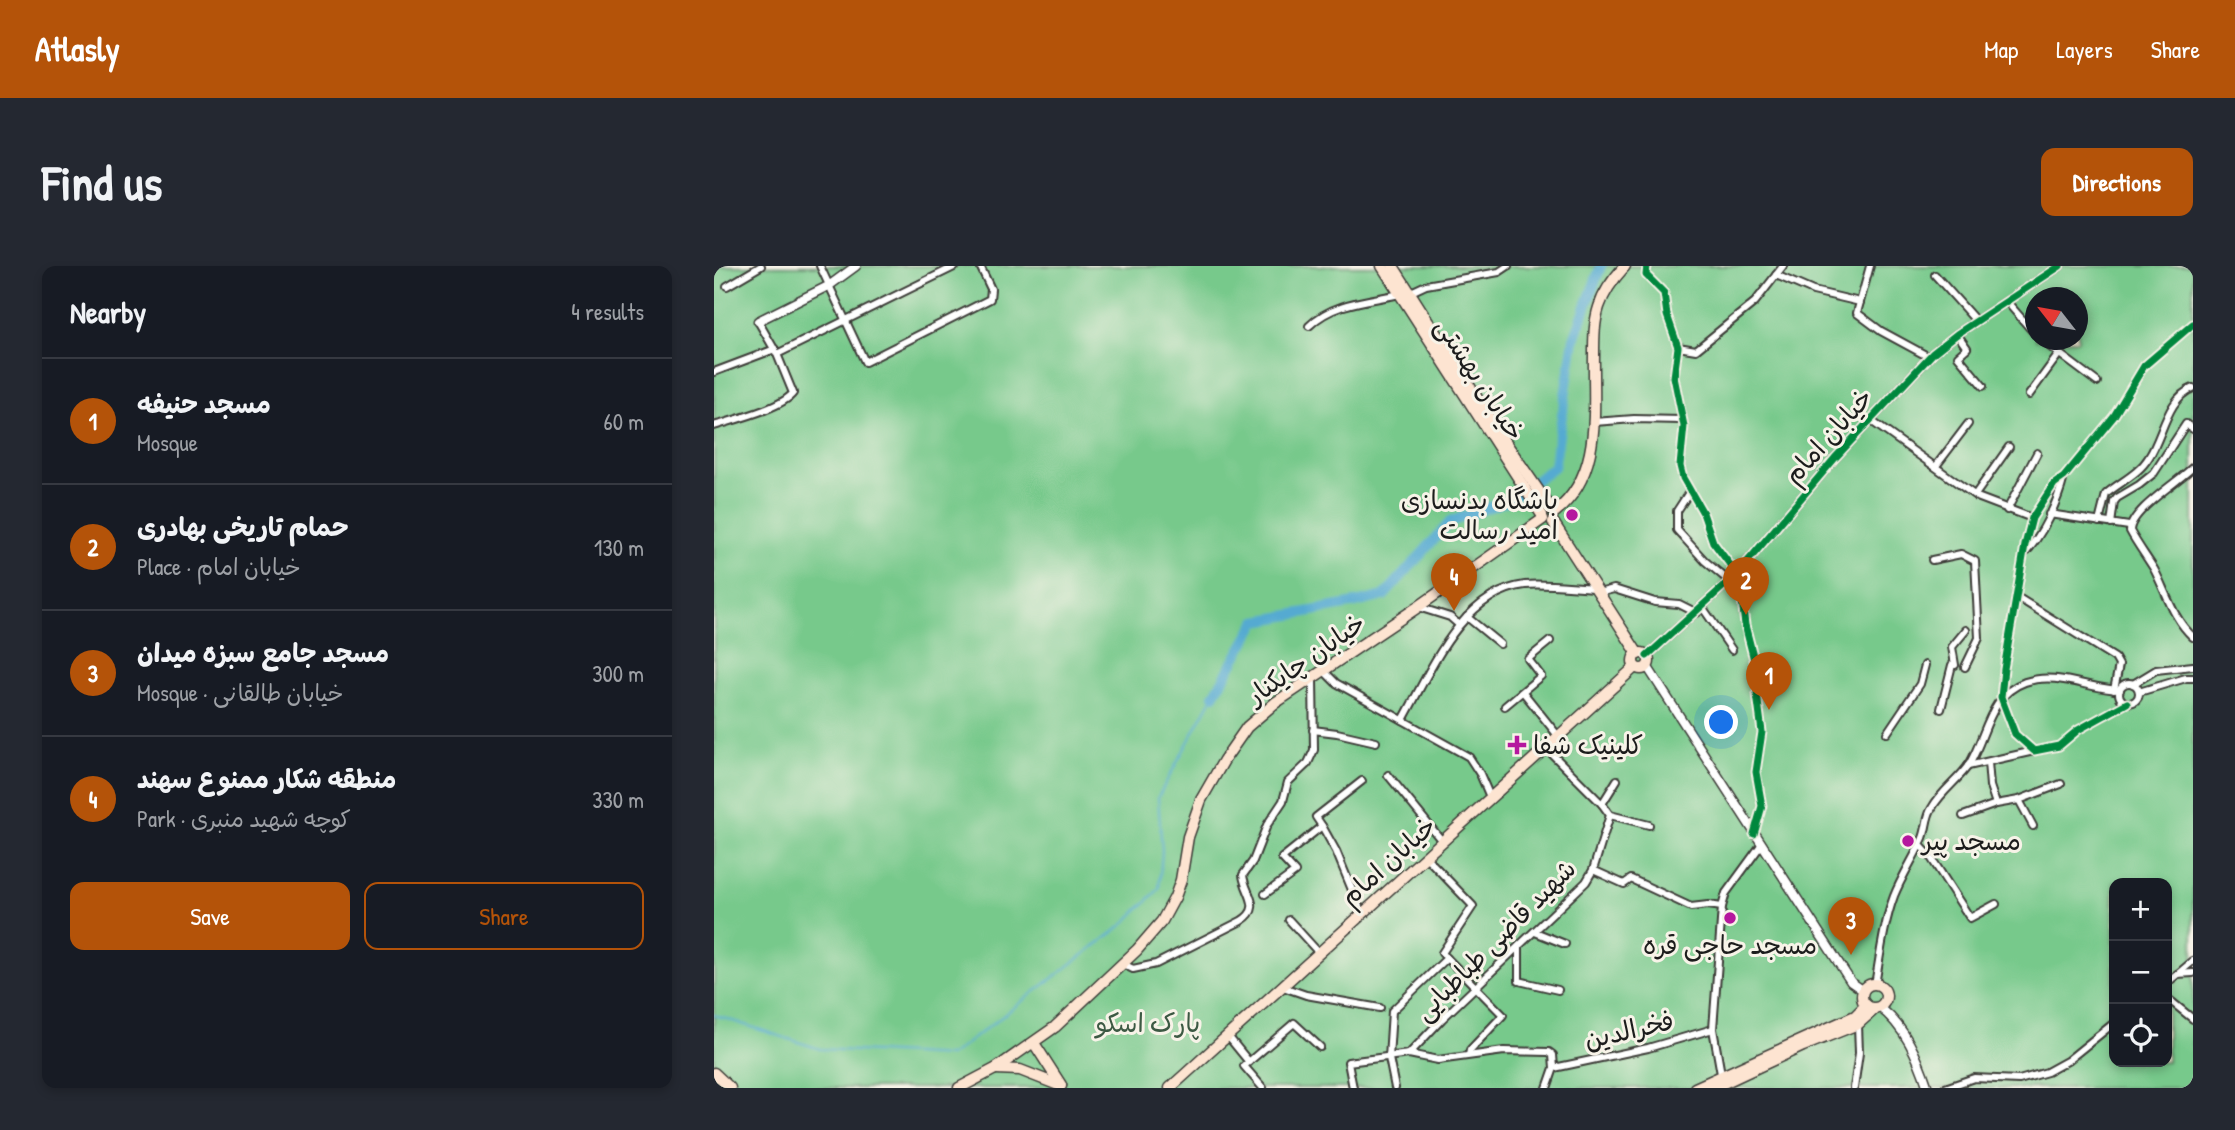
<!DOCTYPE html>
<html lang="en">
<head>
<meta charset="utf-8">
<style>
	body { margin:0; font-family:"Patrick Hand","Playpen Sans Arabic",sans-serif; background:#242831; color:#f1f3f6 }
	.controls { position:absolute; right:21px; bottom:21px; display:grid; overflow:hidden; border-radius:14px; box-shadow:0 4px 10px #0003 }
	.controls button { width:63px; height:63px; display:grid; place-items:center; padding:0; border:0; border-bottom:2px solid #363941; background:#171b24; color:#f1f3f6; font:35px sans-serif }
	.compass { position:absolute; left:1311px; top:21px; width:63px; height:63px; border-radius:50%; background:#171b24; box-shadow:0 4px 10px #0003; rotate:301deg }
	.you { position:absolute; left:1008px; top:457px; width:24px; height:24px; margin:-18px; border:5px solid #fff; border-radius:50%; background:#1a73e8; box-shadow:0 0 0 10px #1a73e833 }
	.badge { display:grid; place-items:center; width:46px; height:46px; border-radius:50%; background:#b45309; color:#fff; font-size:23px; font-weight:700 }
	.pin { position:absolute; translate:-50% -58px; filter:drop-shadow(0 2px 4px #0008) }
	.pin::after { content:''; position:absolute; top:37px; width:24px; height:21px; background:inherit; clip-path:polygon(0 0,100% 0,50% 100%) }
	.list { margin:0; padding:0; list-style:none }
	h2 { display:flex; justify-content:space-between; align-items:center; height:91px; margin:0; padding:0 28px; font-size:30px }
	h2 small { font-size:23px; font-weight:400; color:#9ea1a6 }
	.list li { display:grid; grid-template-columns:46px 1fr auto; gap:21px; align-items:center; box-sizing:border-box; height:126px; padding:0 28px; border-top:2px solid #363941 }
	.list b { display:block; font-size:26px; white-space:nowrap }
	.list p { margin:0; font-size:23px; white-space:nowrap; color:#9ea1a6 }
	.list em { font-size:23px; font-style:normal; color:#9ea1a6 }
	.actions { display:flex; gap:14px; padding:21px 28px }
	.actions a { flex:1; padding:16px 0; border:2px solid #b45309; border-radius:14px; text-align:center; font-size:24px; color:#b45309 }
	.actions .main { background:#b45309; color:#fff }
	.icon { flex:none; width:38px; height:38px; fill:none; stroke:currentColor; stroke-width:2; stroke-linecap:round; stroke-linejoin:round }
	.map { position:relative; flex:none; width:1479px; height:822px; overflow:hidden; border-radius:14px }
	header { display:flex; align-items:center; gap:42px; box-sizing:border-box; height:98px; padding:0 35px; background:#b45309; color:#fff }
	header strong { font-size:33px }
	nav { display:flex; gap:38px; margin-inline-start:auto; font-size:24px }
	.intro { display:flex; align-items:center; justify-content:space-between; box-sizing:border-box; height:168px; padding:0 42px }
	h1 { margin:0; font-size:49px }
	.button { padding:18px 32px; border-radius:14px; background:#b45309; color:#fff; font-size:24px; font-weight:700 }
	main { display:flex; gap:42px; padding:0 42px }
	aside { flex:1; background:#171b24; border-radius:14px; box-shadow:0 4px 10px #0003 }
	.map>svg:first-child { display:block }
	.green { fill:#77c98b; stroke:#4a7254; stroke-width:2; fill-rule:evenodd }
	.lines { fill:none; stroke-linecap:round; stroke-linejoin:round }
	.stream { stroke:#54aad1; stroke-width:2 }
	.river { stroke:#54aad1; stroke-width:10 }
	.minor-casing { stroke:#3c3b37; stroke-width:10 }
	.tertiary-casing { stroke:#3c3b37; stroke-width:11 }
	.secondary-casing { stroke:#3c3b37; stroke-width:13 }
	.minor { stroke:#fff; stroke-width:6 }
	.tertiary { stroke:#fff; stroke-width:8 }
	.secondary { stroke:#fde4d1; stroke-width:10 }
	.cycleway-casing { stroke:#f7f3e8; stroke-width:11 }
	.cycleway { stroke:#00873e; stroke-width:7 }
	.poi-dot { fill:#b5179e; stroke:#f7f3e8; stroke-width:2.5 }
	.labels { text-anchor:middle; stroke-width:6; stroke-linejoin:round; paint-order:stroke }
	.street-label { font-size:26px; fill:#1c1c1c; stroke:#f7f3e8 }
	.poi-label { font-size:26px; fill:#1c1c1c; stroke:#f7f3e8; text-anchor:start }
	.park-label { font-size:26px; fill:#3c5943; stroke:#f7f3e8 }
</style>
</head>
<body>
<header>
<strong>Atlasly</strong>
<nav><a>Map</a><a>Layers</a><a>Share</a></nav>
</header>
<div class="intro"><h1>Find us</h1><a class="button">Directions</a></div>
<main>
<aside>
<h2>Nearby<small>4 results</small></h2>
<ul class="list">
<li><span class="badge">1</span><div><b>مسجد حنیفه</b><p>Mosque</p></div><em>60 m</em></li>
<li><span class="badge">2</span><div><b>حمام تاریخی بهادری</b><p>Place · خیابان امام</p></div><em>130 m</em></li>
<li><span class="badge">3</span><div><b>مسجد جامع سبزه میدان</b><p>Mosque · خیابان طالقانی</p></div><em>300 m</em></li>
<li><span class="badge">4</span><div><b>منطقه شکار ممنوع سهند</b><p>Park · کوچه شهید منبری</p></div><em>330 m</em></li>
</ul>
<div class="actions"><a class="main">Save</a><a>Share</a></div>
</aside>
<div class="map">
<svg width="1479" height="822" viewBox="0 0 1479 822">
	<rect width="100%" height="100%" fill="#f7f3e8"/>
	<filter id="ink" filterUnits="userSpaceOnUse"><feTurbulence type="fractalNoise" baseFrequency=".0143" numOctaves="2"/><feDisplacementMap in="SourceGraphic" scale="14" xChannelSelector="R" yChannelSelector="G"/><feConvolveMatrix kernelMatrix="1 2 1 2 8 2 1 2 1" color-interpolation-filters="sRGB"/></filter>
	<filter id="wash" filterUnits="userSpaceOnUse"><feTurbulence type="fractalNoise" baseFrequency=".00686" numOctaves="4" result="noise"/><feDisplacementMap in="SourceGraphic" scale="28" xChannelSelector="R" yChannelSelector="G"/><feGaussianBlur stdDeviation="1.57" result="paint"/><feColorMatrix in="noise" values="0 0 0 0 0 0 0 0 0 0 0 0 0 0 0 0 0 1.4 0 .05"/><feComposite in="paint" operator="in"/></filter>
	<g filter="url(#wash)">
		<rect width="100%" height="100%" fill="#f1e8d0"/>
		<!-- green -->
		<path class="green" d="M0,0H1479V822H0ZM1322,32H1364V74H1322ZM1400,617H1453V796H1400Z"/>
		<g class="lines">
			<!-- stream -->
			<polyline class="stream" points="0,749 106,783 236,790 410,658 445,623 448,585 444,531 500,429"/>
			<!-- river -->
			<polyline class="river" points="500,429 543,355 642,337 670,330 736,256 794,234 840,201 860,73 887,0"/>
		</g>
	</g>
	<g filter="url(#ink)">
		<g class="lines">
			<defs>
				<g id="minor">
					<polyline points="106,0 151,96 276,33 277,23 266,0"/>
					<polyline points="933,0 932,9 950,27 953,49 964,81 960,111 970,160 966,200 969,212 989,247 999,276 1023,308 1026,318 1031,359 1045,413 1043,428 1048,466 1042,506 1048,540 1040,568"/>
					<polyline points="1156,0 1143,47 1167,65 1215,91"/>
					<polyline points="1062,9 1099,25 1146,36"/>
					<polyline points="1221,9 1262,55"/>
					<polyline points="13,20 47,0"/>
					<polyline points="697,26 712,19 785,6 794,0"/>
					<polyline points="1293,36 1322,69"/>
					<path d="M595,60C619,36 655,35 686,28"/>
					<polyline points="1243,68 1253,82 1244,90 1269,120"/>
					<polyline points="1327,74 1383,116"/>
					<polyline points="964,81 982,84 1041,36 1069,0"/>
					<polyline points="63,88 242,0"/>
					<polyline points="0,106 61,83"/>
					<polyline points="1315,129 1345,88"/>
					<polyline points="1156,154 1263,231 1318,252"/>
					<polyline points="880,156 920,153 968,154"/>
					<path d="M0,160C19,154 68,142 79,127L63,88L44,55"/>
					<polyline points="1222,200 1254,158"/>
					<path d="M1479,201C1464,216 1416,245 1416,265C1423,278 1432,290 1440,303C1452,326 1459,353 1479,371"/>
					<polyline points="976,225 963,245 963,264 991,295 1015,315"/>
					<polyline points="1261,229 1295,181"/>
					<polyline points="1293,244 1323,187"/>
					<polyline points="1335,248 1415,260"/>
					<path d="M1385,256L1392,228C1406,216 1425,208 1435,191C1449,170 1453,132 1479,122"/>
					<polyline points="1397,258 1400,236 1403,232 1425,219 1440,207 1472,158 1479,163"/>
					<path d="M1310,288C1328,271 1344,235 1350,211"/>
					<polyline points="1218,294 1247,288 1261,295 1265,372 1251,401"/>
					<polyline points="884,327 900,323 941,336 965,338 983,347"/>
					<polyline points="1303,331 1401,392 1405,399 1400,424"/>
					<polyline points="704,341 736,351 744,358"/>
					<polyline points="989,342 1018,384"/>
					<polyline points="753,351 786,378"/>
					<polyline points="1241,399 1238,381 1252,364"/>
					<polyline points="610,405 622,417 755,491 766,508 776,531"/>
					<circle cx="1415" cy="427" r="10"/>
					<polyline points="1419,418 1442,404 1479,400"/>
					<polyline points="809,426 845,471"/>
					<polyline points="1425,426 1472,412 1479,412"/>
					<polyline points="1413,437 1364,464 1345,480 1320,485 1301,468 1287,431 1290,403 1311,279 1318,252 1340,218 1350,211 1400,150 1430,100 1479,58"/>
					<polyline points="791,440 827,410 814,393 836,375"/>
					<polyline points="1227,443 1238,399"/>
					<path d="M689,454C716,406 747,327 811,319C833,317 858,321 881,322"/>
					<polyline points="599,464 623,467 662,476"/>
					<polyline points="1173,467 1206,418 1211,399"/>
					<polyline points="1274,496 1276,520 1282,538 1305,534 1319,560"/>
					<polyline points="1254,500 1320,485"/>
					<polyline points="674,509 728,575"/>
					<polyline points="1305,534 1347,518"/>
					<polyline points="888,538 903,514"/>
					<polyline points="896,549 935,559"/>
					<polyline points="1249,550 1282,538"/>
					<polyline points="608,560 602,551 648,515"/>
					<polyline points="1206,579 1216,590 1256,652 1282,638"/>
					<polyline points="711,590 759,640 728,687 789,749 756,784 755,789"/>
					<polyline points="879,604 910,618 917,613 977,641 994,639 1008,641"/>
					<polyline points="551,628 581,606 568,592 608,560 622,585 648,648"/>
					<polyline points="575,654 605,687"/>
					<polyline points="821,666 851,678"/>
					<polyline points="805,681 805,715 844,724"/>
					<path d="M409,698L419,703L442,698L527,655C550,641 531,628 529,609L539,595L553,559L569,535L574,516L594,497L600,484L599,412"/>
					<polyline points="1463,708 1479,707"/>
					<polyline points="1453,717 1479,695"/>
					<path d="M1161,719C1166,690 1170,657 1180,630C1188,610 1200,592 1209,572C1213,562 1212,551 1218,542C1227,525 1246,513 1256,497C1273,468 1275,429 1311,416C1343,405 1374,423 1406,424"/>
					<polyline points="569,721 592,729 666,742"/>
					<polyline points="1453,732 1479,753"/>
					<polyline points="513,769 535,796"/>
					<polyline points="695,788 728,753 872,616 879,604 896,549 888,538 832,482"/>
					<polyline points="840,802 934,782 999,763"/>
					<polyline points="1007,808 999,763 1008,641 1012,627 1047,579"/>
					<polyline points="549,822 530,800 580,757 606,781"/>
					<polyline points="639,822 634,796 695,788 724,794 790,785 835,786 839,789 840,802 833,822"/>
					<polyline points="681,822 675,792 678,745 733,692"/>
					<polyline points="1140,822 1145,787 1144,758"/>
					<polyline points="1231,822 1260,812 1305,814 1333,806 1353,795 1400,757"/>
				</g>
				<g id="tertiary">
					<polyline points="44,55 116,19 142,0"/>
					<polyline points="933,390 1023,308 1121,192 1219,87 1243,68 1346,0"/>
					<polyline points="933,400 1137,716 1150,725"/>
					<path d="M1165,741C1191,760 1204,792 1214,822"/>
				</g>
				<g id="secondary">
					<polyline points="668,0 828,249"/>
					<polyline points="679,0 789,173 838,244"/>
					<path d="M841,246C889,209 879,143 880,89C880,73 880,56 885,41C890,25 900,12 911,0"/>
					<polyline points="839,256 924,388"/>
					<circle cx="927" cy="395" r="8"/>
					<circle cx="1160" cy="730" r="12"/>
					<polyline points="320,777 347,819"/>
					<polyline points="282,803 306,804 347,820"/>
					<polyline points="0,807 16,822"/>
					<polyline points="245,822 281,803 341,761 423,684 448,655 461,631 467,614 474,571 487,534 510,494 533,461 561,437 704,341 829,253"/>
					<polyline points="456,822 921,401"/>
					<polyline points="981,822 1141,750 1152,739"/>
					<polyline points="999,822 1089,780 1144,758 1162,742"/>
				</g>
			</defs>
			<!-- minor casing -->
			<use href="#minor" class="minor-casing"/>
			<!-- tertiary casing -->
			<use href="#tertiary" class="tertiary-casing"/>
			<!-- secondary casing -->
			<use href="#secondary" class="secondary-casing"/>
			<!-- minor -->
			<use href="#minor" class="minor"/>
			<!-- tertiary -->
			<use href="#tertiary" class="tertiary"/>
			<!-- secondary -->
			<use href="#secondary" class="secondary"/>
			<defs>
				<g id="cycleway">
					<polyline points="933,0 932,9 950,27 953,49 964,81 960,111 970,160 966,200 969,212 989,247 999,276 1023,308 1026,318 1031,359 1045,413 1043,428 1048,466 1042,506 1048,540 1040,568"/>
					<polyline points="933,390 1023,308 1121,192 1219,87 1243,68 1346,0"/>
					<polyline points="1413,437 1364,464 1345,480 1320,485 1301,468 1287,431 1290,403 1311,279 1318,252 1340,218 1350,211 1400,150 1430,100 1479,58"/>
				</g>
			</defs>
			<!-- cycleway casing -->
			<use href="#cycleway" class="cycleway-casing"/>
			<!-- cycleway -->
			<use href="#cycleway" class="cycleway"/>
		</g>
	</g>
	<!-- markers -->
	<g class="poi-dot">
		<circle cx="858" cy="249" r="7"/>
		<path d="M799.5 468.5h7v7h7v7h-7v7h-7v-7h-7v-7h7z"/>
		<circle cx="1194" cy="575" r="7"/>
		<circle cx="1016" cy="652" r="7"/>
	</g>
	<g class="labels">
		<!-- street labels -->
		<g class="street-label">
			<text transform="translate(766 113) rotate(57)" y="9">خیابان بهشتی</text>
			<text transform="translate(1114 170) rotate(-48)" y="9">خیابان امام</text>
			<text transform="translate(592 393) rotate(-35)" y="9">خیابان چایکنار</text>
			<text transform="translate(674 595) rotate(-42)" y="9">خیابان امام</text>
			<text transform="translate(781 674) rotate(-45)" y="9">شهید قاضی طباطبایی</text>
			<text transform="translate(915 764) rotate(-13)" y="9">فخرالدین</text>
		</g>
		<!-- poi labels -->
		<g class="poi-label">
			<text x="844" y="243" text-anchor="end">باشگاه بدنسازی<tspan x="844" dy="30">امید رسالت</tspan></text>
			<text x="819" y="488">کلینیک شفا</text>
			<text x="1208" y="584">مسجد پیر</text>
			<text x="1016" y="688" text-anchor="middle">مسجد حاجی قره</text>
		</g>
		<!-- park labels -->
		<g class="park-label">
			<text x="434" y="766">پارک اسکو</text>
		</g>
	</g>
</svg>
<div class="controls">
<button>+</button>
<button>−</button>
<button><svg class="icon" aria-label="locate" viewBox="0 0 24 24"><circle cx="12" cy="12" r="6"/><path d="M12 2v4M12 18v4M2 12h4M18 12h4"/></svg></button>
</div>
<svg class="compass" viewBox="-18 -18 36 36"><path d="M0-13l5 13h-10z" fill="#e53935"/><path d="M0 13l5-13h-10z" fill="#9ea1a6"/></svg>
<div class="you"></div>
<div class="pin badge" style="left:1055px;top:444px">1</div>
<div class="pin badge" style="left:1032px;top:349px">2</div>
<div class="pin badge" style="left:1137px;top:689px">3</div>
<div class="pin badge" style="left:740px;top:345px">4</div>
</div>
</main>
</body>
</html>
